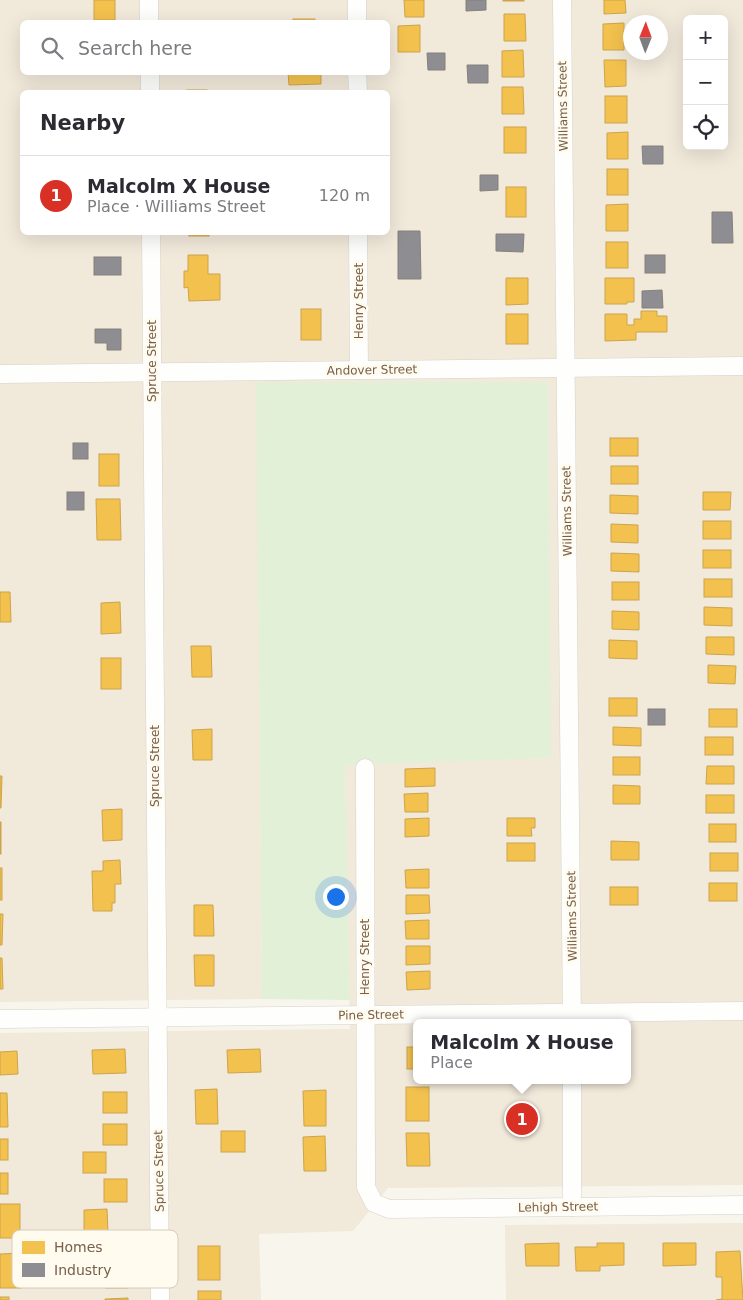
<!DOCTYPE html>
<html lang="en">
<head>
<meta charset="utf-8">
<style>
	body { margin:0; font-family:"DejaVu Sans",sans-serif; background:#f2f2f3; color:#2b2b33 }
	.controls { position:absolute; right:15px; top:15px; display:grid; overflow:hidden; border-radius:8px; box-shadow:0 5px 20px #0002 }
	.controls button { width:45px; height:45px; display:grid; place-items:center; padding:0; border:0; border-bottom:1px solid #e1e1e2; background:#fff; color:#2b2b33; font:25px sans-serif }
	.compass { position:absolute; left:623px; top:15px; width:45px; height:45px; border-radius:50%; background:#fff; box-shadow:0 5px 20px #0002; rotate:1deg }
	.you { position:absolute; left:335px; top:896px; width:18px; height:18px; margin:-12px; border:4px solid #fff; border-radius:50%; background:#1a73e8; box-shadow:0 0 0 8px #1a73e833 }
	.badge { display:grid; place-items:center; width:32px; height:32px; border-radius:50%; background:#d93025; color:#fff; font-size:16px; font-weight:700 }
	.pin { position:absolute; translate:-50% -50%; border:2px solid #fff; box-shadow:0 1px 5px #0006 }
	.popup { position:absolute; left:413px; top:1019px; width:218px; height:65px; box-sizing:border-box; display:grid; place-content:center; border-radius:8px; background:#fff; filter:drop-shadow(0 1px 4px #0005); font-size:16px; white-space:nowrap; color:#7c7c81 }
	.popup b { font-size:19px; color:#2b2b33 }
	.popup::after { content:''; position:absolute; left:50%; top:100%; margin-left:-10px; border:10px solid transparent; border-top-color:#fff }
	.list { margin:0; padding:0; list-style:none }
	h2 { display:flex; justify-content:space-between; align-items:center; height:65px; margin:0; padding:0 20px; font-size:21px }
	h2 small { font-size:16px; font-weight:400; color:#7c7c81 }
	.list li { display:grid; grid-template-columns:32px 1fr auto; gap:15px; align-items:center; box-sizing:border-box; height:80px; padding:0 20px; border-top:1px solid #e1e1e2 }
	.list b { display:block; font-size:19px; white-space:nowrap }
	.list p { margin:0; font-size:16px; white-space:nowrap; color:#7c7c81 }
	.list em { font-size:16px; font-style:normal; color:#7c7c81 }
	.icon { flex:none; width:28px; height:28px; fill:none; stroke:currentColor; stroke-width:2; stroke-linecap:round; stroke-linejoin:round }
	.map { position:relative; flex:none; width:743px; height:1300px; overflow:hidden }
	.search { position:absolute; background:#fff; box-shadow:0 5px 20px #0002; left:20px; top:20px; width:370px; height:55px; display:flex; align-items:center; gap:12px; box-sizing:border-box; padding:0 18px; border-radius:8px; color:#7c7c81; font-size:19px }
	.panel { position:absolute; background:#fff; box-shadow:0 5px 20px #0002; left:20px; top:90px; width:370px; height:145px; border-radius:8px }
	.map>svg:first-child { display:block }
	.residential { fill:#f1e9da; fill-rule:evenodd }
	.green { fill:#e2f0d8 }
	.homes { fill:#f2c14e; stroke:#cda44d }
	.industry { fill:#8d8d92; stroke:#87807d }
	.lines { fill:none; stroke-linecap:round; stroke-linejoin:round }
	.minor-casing { stroke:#d7d2cb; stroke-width:19 }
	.minor { stroke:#fefefc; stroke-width:18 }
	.labels { text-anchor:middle; stroke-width:5; stroke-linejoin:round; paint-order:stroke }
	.street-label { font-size:12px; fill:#78604b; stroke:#fffbef }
	.key { fill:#fffbef; stroke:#d6ccbe; stroke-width:1 }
	.key-label { font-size:14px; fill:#78604b }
</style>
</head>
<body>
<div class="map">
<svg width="743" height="1300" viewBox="0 0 743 1300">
	<rect width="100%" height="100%" fill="#f8f5ed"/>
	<!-- residential -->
	<g class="residential">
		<path d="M0,0H743V1185L388,1188L353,1231L259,1234L261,1300H0V1033L350,1029L345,764L551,758L257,382L262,999L0,1002ZM687,19H724V146H687ZM22,22H388V72H22ZM630,22H660V52H630ZM22,92H388V232H22ZM417,1023H627V1080H417Z"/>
		<polygon points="743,1223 743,1300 506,1300 505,1225"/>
	</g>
	<!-- green -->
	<polygon class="green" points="256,382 548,382 551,758 345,765 350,1000 262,999"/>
	<!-- homes -->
	<g class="homes">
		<rect x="94" y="0" width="21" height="20"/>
		<polygon points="404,0 424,0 424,17 405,17"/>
		<rect x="503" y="0" width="21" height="1"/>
		<polygon points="604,0 625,0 626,13 604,14"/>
		<polygon points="504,14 525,14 526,41 504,41"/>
		<rect x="293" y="19" width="22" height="3"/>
		<polygon points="624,23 624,50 603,50 603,24"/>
		<polygon points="420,25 420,52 398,52 398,26"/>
		<polygon points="523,50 524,77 502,77 502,51"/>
		<polygon points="604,60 626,60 626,86 605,87"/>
		<polygon points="288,72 321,72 321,84 289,85"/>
		<polygon points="502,87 523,87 524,114 502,114"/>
		<rect x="187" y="90" width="20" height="2"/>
		<rect x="605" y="96" width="22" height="27"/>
		<rect x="504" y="127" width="22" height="26"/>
		<polygon points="628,132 628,159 607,159 607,133"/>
		<rect x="607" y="169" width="21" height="26"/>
		<rect x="506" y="187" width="20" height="30"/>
		<polygon points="628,204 628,231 606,231 606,205"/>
		<rect x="189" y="232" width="20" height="4"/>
		<rect x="606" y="242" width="22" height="26"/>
		<polygon points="188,255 208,255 208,274 220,274 220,300 189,301 188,287 184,288 184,271 188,271"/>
		<polygon points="506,278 528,278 528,304 506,305"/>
		<polygon points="605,278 634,278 634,302 627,302 627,304 605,304"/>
		<rect x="301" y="309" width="20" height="31"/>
		<polygon points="641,311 657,311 657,316 667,316 667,332 636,332 636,340 605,341 605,314 627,314 627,325 634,325 634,319 641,319"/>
		<rect x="506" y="314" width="22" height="30"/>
		<rect x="610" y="438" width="28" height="18"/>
		<rect x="99" y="454" width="20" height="32"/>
		<rect x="611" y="466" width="27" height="18"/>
		<polygon points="703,492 731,492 730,510 703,510"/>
		<polygon points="610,495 638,496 638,514 610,513"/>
		<polygon points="96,499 120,499 121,540 97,540"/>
		<rect x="703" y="521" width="28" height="18"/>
		<polygon points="611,524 638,525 638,543 611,542"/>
		<rect x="703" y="550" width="28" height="18"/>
		<polygon points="611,553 639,554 639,572 611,571"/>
		<rect x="704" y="579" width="28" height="18"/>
		<rect x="612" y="582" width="27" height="18"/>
		<polygon points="0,592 10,592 11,622 0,622"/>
		<polygon points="120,602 121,633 101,634 101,603"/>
		<polygon points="704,607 732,608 732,626 704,625"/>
		<polygon points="612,611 639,612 639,630 612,629"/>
		<polygon points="706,637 734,637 734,655 706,654"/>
		<polygon points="609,640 637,641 637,659 609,658"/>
		<polygon points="191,646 211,646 212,677 192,677"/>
		<rect x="101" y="658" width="20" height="31"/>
		<polygon points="708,665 736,666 735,684 708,683"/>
		<rect x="609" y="698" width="28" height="18"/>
		<rect x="709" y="709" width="28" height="18"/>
		<polygon points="613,727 641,728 641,746 613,745"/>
		<polygon points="212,729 212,760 193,760 192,730"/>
		<rect x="705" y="737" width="28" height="18"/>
		<rect x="613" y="757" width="27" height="18"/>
		<polygon points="707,766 734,766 734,784 706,784"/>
		<polygon points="435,768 435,786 405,787 405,769"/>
		<polygon points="0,776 2,776 1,808 0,808"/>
		<polygon points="613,785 640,786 640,804 613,804"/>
		<polygon points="428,793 428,812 405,812 404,794"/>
		<rect x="706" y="795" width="28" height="18"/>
		<polygon points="122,809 122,840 103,841 102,810"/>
		<polygon points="429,818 429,836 405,837 405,819"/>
		<polygon points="507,818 535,818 535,828 531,828 532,836 507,836"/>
		<rect x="0" y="822" width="1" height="32"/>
		<rect x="709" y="824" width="27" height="18"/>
		<polygon points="611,841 639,842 639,860 611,860"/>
		<rect x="507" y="843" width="28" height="18"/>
		<rect x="710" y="853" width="28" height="18"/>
		<polygon points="120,860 121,884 115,884 115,903 112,903 112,911 93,911 92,871 103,871 103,861"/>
		<rect x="0" y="868" width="2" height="32"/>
		<polygon points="429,869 429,888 406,888 405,870"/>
		<rect x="709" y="883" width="28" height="18"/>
		<rect x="610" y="887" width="28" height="18"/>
		<polygon points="406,895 429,895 430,913 406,914"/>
		<polygon points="194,905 213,905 214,936 194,936"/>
		<polygon points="0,914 3,914 2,945 0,945"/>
		<polygon points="429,920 429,939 406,939 405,921"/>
		<polygon points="406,946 430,946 430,964 406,965"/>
		<polygon points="194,955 214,955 214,986 195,986"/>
		<polygon points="0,958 2,958 3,989 0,989"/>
		<polygon points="430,971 430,989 407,990 406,972"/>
		<rect x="407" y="1047" width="10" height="22"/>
		<polygon points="125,1049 126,1073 93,1074 92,1050"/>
		<polygon points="260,1049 261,1072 228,1073 227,1050"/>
		<polygon points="17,1051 18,1074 0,1075 0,1052"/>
		<rect x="406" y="1087" width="23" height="34"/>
		<polygon points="217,1089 218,1124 196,1124 195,1090"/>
		<polygon points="326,1090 326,1126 304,1126 303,1091"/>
		<rect x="103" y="1092" width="24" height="21"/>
		<polygon points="0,1093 7,1093 8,1127 0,1127"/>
		<polygon points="534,1109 534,1128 510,1128 510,1110"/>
		<rect x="103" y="1124" width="24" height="21"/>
		<rect x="221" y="1131" width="24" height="21"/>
		<polygon points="406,1133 429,1133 430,1166 407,1166"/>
		<polygon points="325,1136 326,1171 304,1171 303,1137"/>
		<rect x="0" y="1139" width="8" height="21"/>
		<rect x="83" y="1152" width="23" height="21"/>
		<rect x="0" y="1173" width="8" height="21"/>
		<rect x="104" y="1179" width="23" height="23"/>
		<rect x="0" y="1204" width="20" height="34"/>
		<polygon points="107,1209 108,1232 84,1232 84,1210"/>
		<polygon points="559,1243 559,1266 526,1266 525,1244"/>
		<polygon points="597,1243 624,1243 624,1265 600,1266 600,1271 576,1271 575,1247 597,1247"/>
		<polygon points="663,1243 696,1243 696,1265 663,1266"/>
		<rect x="198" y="1246" width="22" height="34"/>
		<polygon points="740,1251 743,1300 716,1300 722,1299 722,1277 716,1277 716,1252"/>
		<polygon points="22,1253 22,1288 0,1288 0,1254"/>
		<polygon points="127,1253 128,1288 105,1288 105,1254"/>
		<rect x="198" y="1291" width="23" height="9"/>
		<rect x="0" y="1297" width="9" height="3"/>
		<polygon points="128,1298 128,1300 105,1300 105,1299"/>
	</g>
	<!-- industry -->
	<g class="industry">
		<polygon points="466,0 486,0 486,10 466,11"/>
		<polygon points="427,53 445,53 445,70 428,70"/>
		<polygon points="467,65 488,65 488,83 468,83"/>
		<polygon points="642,146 663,146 663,164 643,164"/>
		<polygon points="480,175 498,175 498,190 480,191"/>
		<polygon points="712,212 732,212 733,243 712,243"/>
		<polygon points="398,231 420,231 421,279 398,279"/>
		<polygon points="496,234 524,234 523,252 496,251"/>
		<rect x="645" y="255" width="20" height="18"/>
		<rect x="94" y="257" width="27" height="18"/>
		<polygon points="662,290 663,308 642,308 642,291"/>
		<polygon points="95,329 121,329 121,350 107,350 107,343 95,343"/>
		<rect x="73" y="443" width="15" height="16"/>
		<rect x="67" y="492" width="17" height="18"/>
		<rect x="648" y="709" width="17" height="16"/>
	</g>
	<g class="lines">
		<defs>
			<g id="minor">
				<polyline points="149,0 149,22"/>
				<polyline points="357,0 357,22"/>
				<polyline points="562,0 572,1023"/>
				<polyline points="150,72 150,92"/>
				<polyline points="357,72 358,92"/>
				<polyline points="151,232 160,1300"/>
				<polyline points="358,232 359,370"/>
				<polyline points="0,374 743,366"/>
				<polyline points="365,768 366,1187 374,1203 389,1209 743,1205"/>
				<polyline points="0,1019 743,1011"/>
				<polyline points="572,1080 572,1207"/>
			</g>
		</defs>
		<!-- minor casing -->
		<use href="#minor" class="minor-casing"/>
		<!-- minor -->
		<use href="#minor" class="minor"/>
	</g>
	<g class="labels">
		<!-- street labels -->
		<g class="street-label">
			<text transform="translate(563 106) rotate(-91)" y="4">Williams Street</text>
			<text transform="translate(359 301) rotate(-90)" y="4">Henry Street</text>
			<text transform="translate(152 361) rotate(-90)" y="4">Spruce Street</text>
			<text transform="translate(372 370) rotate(-1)" y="4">Andover Street</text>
			<text transform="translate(567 511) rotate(-91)" y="4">Williams Street</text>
			<text transform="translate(155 766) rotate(-90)" y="4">Spruce Street</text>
			<text transform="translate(572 916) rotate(-91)" y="4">Williams Street</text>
			<text transform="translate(365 957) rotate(-90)" y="4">Henry Street</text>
			<text transform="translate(371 1015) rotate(-1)" y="4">Pine Street</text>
			<text transform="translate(159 1171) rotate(-91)" y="4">Spruce Street</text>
			<text transform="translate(558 1207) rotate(-1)" y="4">Lehigh Street</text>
		</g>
	</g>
	<!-- legend -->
	<rect x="12" y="1230" width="166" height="58" rx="8" class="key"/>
	<rect x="22" y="1241" width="23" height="13" fill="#f2c14e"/>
	<rect x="22" y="1263" width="23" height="14" fill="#8d8d92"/>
	<g class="key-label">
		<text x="54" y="1252">Homes</text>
		<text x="54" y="1275">Industry</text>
	</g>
</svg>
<div class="controls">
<button>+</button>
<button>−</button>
<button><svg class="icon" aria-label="locate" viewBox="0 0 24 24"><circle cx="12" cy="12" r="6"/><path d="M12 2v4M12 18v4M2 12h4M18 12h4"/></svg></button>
</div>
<svg class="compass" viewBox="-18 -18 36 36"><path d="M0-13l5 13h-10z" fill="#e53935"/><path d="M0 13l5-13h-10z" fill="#7c7c81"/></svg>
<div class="you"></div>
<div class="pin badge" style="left:522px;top:1119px">1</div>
<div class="popup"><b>Malcolm X House</b>Place</div>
<div class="search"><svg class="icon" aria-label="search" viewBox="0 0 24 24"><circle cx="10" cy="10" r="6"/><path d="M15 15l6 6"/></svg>Search here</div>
<section class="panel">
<h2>Nearby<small></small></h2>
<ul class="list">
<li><span class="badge">1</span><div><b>Malcolm X House</b><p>Place · Williams Street</p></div><em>120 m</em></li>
</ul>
</section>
</div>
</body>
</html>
